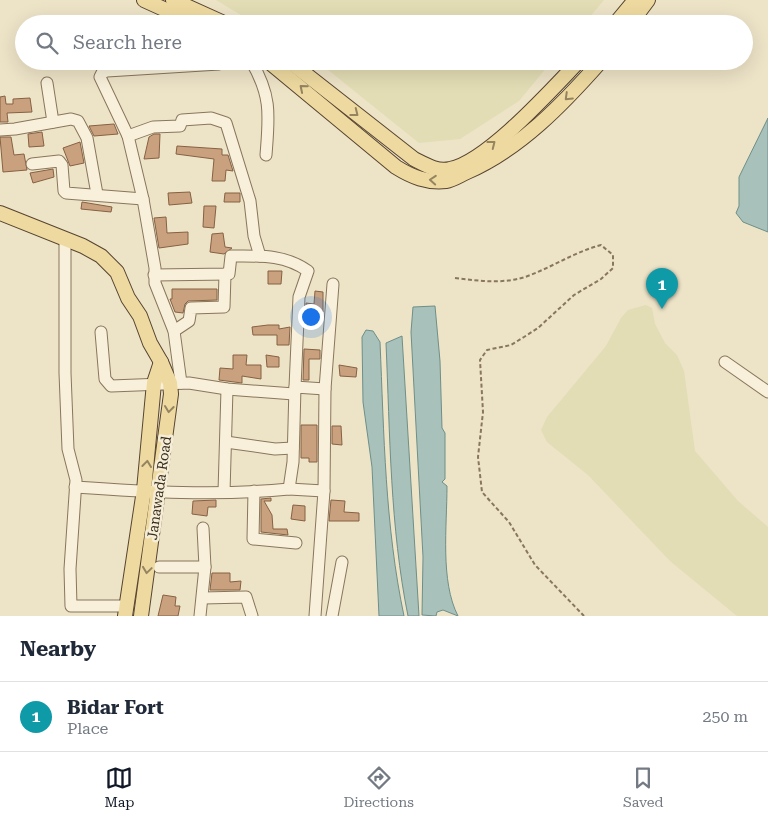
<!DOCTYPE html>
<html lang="en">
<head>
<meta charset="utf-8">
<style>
	body { margin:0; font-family:"Roboto Serif",serif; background:#f6f6f7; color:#1f2937 }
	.you { position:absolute; left:310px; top:316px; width:18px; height:18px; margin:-12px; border:4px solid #fff; border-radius:50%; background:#1a73e8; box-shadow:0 0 0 8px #1a73e833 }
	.badge { display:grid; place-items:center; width:32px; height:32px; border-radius:50%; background:#111827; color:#fff; font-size:16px; font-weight:700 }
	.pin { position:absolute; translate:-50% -41px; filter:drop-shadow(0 1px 2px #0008) }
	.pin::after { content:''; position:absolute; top:26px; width:18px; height:15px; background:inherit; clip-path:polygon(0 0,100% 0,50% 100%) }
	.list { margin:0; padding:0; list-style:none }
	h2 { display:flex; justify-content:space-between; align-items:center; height:65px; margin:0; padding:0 20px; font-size:21px }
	h2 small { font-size:16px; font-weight:400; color:#747a83 }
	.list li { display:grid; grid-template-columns:32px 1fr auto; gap:15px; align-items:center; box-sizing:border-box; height:70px; padding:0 20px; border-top:1px solid #e0e1e3 }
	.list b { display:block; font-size:19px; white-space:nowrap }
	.list p { margin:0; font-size:16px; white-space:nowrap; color:#747a83 }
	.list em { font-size:16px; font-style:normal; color:#747a83 }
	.icon { flex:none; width:28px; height:28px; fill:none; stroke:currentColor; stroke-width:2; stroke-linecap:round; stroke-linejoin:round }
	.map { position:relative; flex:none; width:768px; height:616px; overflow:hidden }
	.search { position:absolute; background:#fff; box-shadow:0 5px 20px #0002; left:15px; right:15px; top:15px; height:55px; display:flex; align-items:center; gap:12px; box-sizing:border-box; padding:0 18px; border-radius:28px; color:#747a83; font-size:19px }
	.sheet { height:135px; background:#fff }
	nav { display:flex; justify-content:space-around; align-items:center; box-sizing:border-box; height:70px; border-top:1px solid #e0e1e3; background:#fff; font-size:14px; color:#747a83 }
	nav a { display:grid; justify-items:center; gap:2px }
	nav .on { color:#111827 }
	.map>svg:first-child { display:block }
	.farmland { fill:#e2ddb4 }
	.water { fill:#a8c1bb; stroke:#6e8f88 }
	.building { fill:#caa17e; stroke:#866143 }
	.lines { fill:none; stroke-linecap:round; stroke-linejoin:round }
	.minor-casing { stroke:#88765d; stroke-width:13 }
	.major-casing { stroke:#564431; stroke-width:16 }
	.path { stroke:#88765d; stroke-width:2; stroke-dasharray:4 2.5; stroke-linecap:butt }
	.minor { stroke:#f8f0da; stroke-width:11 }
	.major { stroke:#eedaa0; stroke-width:14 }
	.oneway { stroke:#948460 }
	.labels { text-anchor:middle; stroke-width:5; stroke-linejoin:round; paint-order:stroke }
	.street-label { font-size:14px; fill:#392d20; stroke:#f5edd6 }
</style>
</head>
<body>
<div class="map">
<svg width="768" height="616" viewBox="0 0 768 616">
	<rect width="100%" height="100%" fill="#ede3c7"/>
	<!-- farmland -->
	<g class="farmland">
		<polygon points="216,0 604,0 584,24 256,24"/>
		<polygon points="317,61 552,61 519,101 460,139 419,143"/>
		<polygon points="646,305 652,308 655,324 665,343 677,355 684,371 695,451 738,501 768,527 768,616 737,616 670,561 588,475 547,442 541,430 547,417 606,346 621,318 628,310"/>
	</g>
	<!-- water -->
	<g class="water">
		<polygon points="768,118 768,232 743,222 736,213 739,206 739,177"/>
		<path d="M435,306L440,361L442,428L445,433V479L442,482L447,486C447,526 440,581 458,616L443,610L437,612L436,616L422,615L423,557L411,332L413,307Z"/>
		<path d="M366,330L373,331L380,342C384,434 385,526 404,616H379L372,467L363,402L362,337Z"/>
		<path d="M402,336L419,616H408C390,527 390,434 386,343Z"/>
	</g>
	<!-- building -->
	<g class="building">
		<polygon points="5,96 6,104 13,104 13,99 30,98 32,112 7,113 8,122 0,122 0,97"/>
		<polygon points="114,124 118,134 94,136 89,126"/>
		<polygon points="42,132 44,146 29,147 28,134"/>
		<polygon points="154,134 160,134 159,158 144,159 149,137"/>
		<polygon points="0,137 11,137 14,155 24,154 27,170 3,172"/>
		<polygon points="80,142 84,163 70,166 63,148"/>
		<polygon points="177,146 222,149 222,155 228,155 233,171 226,170 225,181 212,181 214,159 176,154"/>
		<polygon points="53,169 54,177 33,183 30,173"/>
		<polygon points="190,192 192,203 169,205 168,193"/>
		<polygon points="225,193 240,193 240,202 224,202"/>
		<polygon points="82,202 112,207 111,212 81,209"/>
		<polygon points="204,206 216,206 214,228 203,227"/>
		<polygon points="166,217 167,233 188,232 188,244 159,248 154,218"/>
		<polygon points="223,233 225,247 232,248 224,254 210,252 212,234"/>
		<polygon points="268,271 282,271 281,284 268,284"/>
		<polygon points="172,289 217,289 217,300 188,301 185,304 183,313 175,312 170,299 172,299"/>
		<polygon points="315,291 323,292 323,312 321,312 320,318 306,316 306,303 314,304"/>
		<polygon points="268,325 279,325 279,329 290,327 289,345 277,345 277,335 253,335 252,327"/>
		<polygon points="304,349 320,350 320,359 309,359 309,380 303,380"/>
		<polygon points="233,355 247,355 246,365 261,365 261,379 242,376 242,383 219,380 220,368 233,369"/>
		<polygon points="266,355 279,357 279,367 267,367"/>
		<polygon points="339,365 357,368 356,377 340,376"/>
		<polygon points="301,425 317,425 317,462 309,462 309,458 301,458"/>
		<polygon points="332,426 341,426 342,445 332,444"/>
		<polygon points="271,498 271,501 264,501 272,515 273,529 287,529 288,535 261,532 261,499"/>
		<polygon points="216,500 216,507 208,507 207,516 192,514 193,501"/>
		<polygon points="331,500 345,501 344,512 359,513 359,521 329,521"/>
		<polygon points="293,505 305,506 305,521 291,519"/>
		<polygon points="212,573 230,573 230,582 241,581 240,590 210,590"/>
		<polygon points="163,595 176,597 175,606 180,606 178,616 158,616"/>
	</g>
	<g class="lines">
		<defs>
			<g id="minor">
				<path d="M251,61C272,96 269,116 266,155"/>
				<polyline points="47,83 53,122"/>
				<polyline points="0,130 15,129 71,119 78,121 87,138 97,194"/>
				<polyline points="128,136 153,127 180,126 182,120 211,118 226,123 250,201 254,236 260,256"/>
				<polyline points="32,164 59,161 62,165 64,191 66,193 143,199"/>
				<polyline points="65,240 65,373 68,449 76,480 70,569 71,606 126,606"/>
				<path d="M154,275L229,274L231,256C259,256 284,254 308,271L299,297L295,387"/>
				<polyline points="174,331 189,321 191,308 224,307 225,274"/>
				<polyline points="101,332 105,379 111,386 189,383 227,389 294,394"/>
				<polyline points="725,362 768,392"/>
				<polyline points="181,383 174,331 155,283 155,268 143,199 128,136 100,77 102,73 107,71 219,64"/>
				<polyline points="226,442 275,449 293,448"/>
				<path d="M75,487C146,492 218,496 289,489L293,462L295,387L325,389"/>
				<polyline points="289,489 324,491 315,616"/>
				<polyline points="254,491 253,539 296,543"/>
				<polyline points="324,491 325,389 333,284"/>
				<polyline points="224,492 227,389"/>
				<polyline points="159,567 205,567"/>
				<polyline points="203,598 246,597 252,616"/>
				<polyline points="200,616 205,567 203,528"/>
				<polyline points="332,616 342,562"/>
			</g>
			<g id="major">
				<polyline points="144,0 197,24"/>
				<polyline points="173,0 226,24"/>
				<polyline points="615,24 635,0"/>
				<polyline points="630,24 648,0"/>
				<path d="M268,61L396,167C412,177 427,183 446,181C453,180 460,175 467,172C520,149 563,104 601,61"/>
				<path d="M289,61L414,159C426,165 437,172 450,169C487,162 552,89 579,61"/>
				<polyline points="0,213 83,246 101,256 117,272 128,298 140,316 150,343 161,362 170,383 171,394 141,616"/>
				<polyline points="125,616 144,490 154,383 161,362"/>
			</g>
		</defs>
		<!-- minor casing -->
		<use href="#minor" class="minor-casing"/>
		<!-- major casing -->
		<use href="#major" class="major-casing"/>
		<!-- path -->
		<path class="path" d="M455,278C479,281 502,284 525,277C551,268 574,252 601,245L613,255V268L601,279L574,295L538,328L524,337L511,345L487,350L480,360L483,412L478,457L482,492L509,522L535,565L584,616"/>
		<!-- minor -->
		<use href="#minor" class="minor"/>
		<!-- major -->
		<use href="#major" class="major"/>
	</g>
	<!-- one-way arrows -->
	<defs><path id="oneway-chevron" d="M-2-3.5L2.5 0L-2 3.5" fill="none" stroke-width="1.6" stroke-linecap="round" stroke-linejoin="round" transform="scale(1.25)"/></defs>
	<g class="oneway">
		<use href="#oneway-chevron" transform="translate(303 88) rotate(-140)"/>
		<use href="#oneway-chevron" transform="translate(568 97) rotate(136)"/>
		<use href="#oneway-chevron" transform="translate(355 113) rotate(38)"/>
		<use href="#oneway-chevron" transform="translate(492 144) rotate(-38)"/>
		<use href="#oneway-chevron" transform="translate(433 180) rotate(-176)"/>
		<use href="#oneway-chevron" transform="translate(169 409) rotate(97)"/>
		<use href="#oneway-chevron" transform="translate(147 464) rotate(-83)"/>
		<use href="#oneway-chevron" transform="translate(147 570) rotate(98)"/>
	</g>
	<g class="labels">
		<!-- street labels -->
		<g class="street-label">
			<text transform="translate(159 488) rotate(-82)" y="5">Janawada Road</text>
		</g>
	</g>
</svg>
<div class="you"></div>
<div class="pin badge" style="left:662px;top:309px;background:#0f9aa8">1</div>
<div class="search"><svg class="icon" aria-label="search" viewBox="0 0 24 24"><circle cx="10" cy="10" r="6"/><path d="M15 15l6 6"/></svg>Search here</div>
</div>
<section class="sheet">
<h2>Nearby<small></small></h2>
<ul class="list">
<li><span class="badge" style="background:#0f9aa8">1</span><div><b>Bidar Fort</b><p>Place</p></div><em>250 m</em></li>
</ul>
</section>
<nav>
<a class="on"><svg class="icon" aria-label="map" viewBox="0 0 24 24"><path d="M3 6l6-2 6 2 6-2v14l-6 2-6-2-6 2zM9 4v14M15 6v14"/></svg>Map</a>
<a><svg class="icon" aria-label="directions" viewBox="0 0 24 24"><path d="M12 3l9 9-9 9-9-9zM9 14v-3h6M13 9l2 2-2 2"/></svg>Directions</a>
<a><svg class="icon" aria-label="saved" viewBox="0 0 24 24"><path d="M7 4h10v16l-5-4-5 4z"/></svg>Saved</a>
</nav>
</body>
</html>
